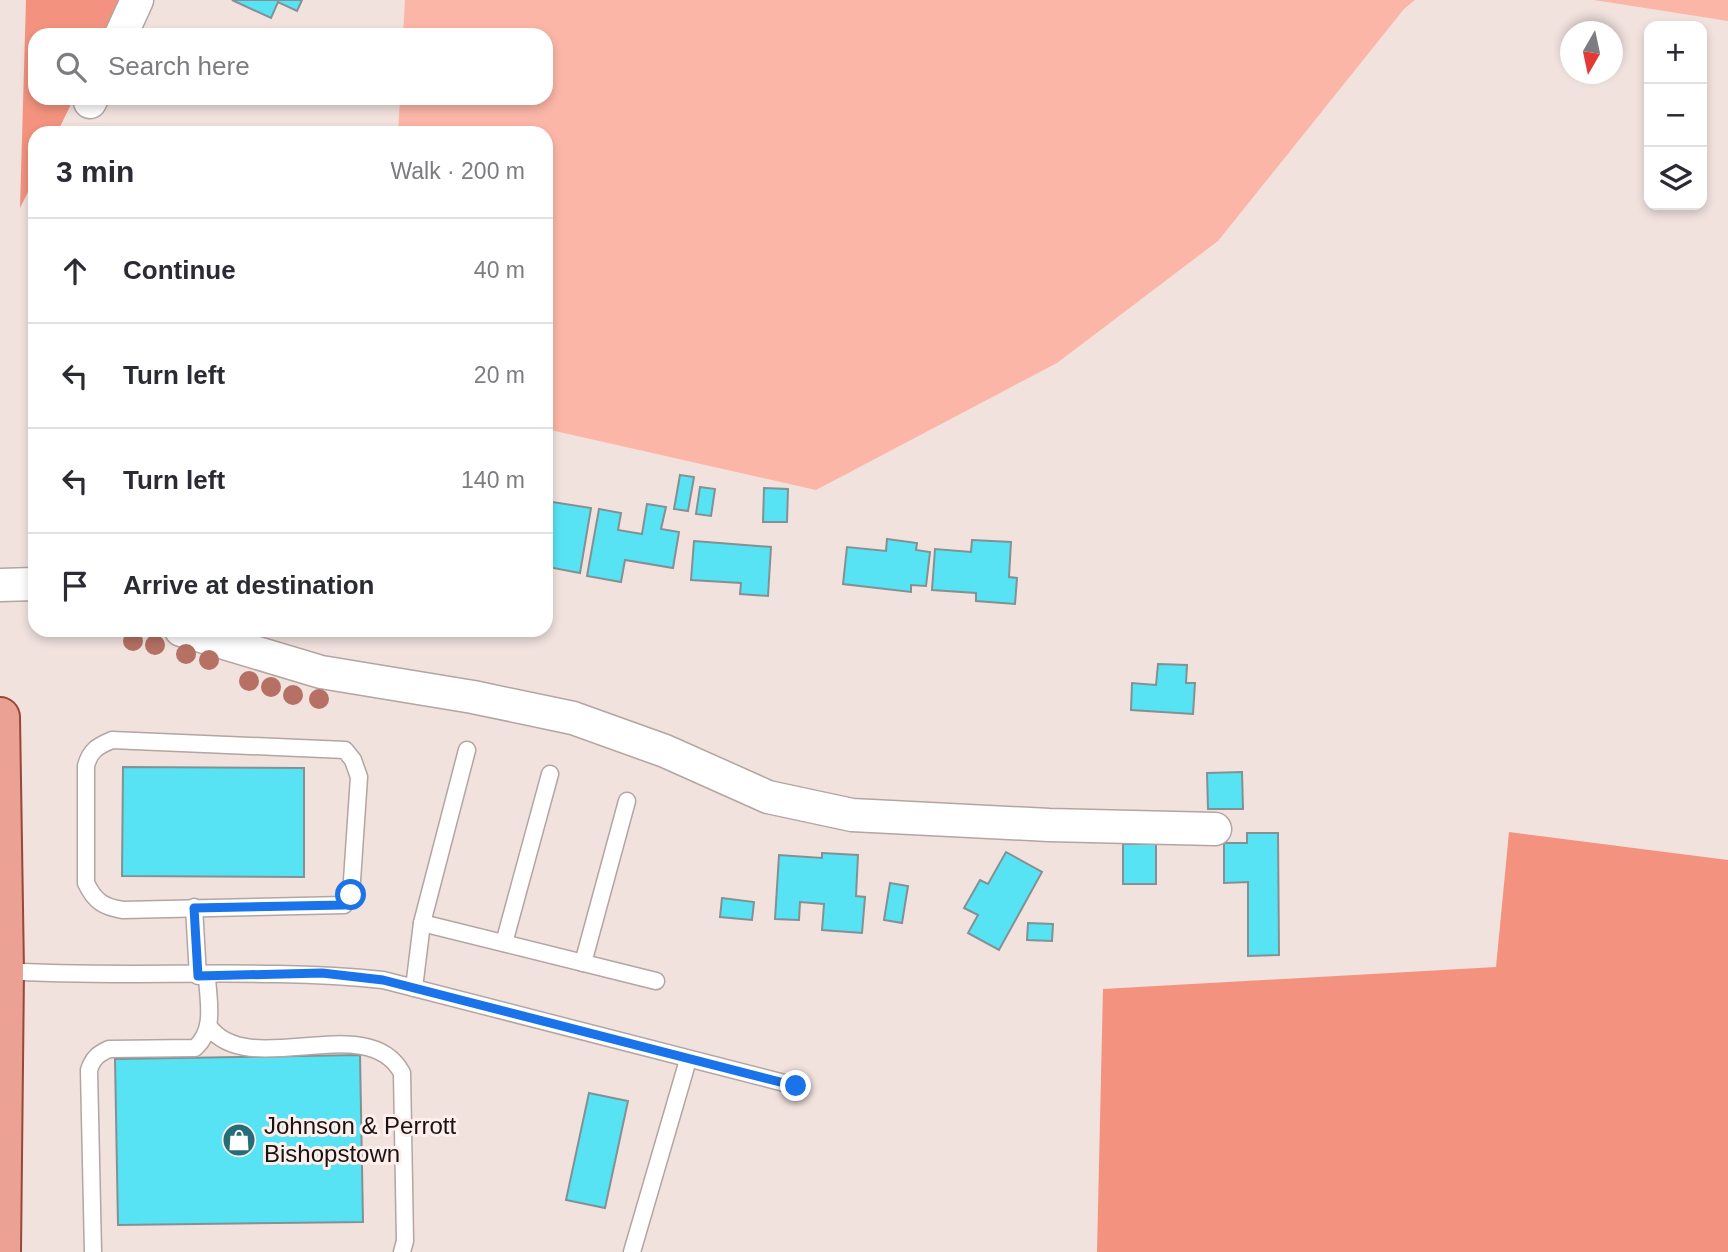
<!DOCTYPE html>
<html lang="en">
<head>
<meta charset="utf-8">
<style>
	body { margin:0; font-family:Helvetica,sans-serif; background:#f2f2f3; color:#2b2b33 }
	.controls { position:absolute; right:21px; top:21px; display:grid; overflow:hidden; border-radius:14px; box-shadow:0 4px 10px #0003 }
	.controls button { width:63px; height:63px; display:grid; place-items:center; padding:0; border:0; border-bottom:2px solid #e1e1e2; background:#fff; color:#2b2b33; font:35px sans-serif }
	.compass { position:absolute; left:1560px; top:21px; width:63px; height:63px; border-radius:50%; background:#fff; box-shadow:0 4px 10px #0003; rotate:189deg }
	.stop { position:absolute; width:21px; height:21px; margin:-16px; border:5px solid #1a73e8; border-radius:50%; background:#fff }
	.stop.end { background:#1a73e8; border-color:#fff; box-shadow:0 2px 7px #0008 }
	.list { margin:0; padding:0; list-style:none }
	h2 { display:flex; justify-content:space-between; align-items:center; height:91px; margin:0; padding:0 28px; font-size:30px }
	h2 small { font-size:23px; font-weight:400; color:#7c7c81 }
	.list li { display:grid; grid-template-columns:46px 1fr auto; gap:21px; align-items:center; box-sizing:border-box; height:105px; padding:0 28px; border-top:2px solid #e1e1e2 }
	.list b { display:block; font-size:26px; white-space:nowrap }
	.list em { font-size:23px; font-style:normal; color:#7c7c81 }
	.icon { flex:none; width:38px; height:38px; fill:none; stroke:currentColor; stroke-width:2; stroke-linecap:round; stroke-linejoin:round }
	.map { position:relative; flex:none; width:1728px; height:1252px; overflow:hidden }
	.search { position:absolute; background:#fff; box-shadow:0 4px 10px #0003; left:28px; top:28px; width:525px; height:77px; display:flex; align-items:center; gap:18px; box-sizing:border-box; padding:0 24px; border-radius:21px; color:#7c7c81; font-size:26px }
	.panel { position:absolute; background:#fff; box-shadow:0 4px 10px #0003; left:28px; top:126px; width:525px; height:511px; border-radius:21px }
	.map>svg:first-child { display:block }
	.green { fill:#fcb6a7 }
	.forest { fill:#f3937f }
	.building { fill:#57e3f4; stroke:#829193; stroke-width:2 }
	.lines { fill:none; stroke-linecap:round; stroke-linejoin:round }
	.lane-casing { stroke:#b3a5a2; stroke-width:19 }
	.street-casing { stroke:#b3a5a2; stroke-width:35 }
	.primary-casing { stroke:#994737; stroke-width:42 }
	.path { stroke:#8c827f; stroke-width:4.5; stroke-dasharray:7 3.5; stroke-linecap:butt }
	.lane { stroke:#fff; stroke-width:16 }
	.street { stroke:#fff; stroke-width:32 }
	.primary { stroke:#eba193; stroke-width:38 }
	.tree { fill:#b67064 }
	.route { stroke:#1a73e8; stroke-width:9 }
	.labels { text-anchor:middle; stroke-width:6; stroke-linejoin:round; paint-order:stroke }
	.poi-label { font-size:24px; fill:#191413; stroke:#feefec; text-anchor:start }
</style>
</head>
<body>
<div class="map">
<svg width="1728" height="1252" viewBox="0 0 1728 1252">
	<rect width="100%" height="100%" fill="#f1e2de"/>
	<!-- green -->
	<g class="green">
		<polygon points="405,0 1415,0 1404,9 1218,241 1057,363 816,490 546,429 546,133 398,133 400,98 546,98 546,35 403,35"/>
		<polygon points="1594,0 1728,0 1728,21"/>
	</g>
	<!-- forest -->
	<g class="forest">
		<polygon points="26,0 122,0 105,35 35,35 35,98 74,98 57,133 35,133 35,178 20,208"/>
		<polygon points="1509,832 1728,860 1728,1252 1097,1252 1103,989 1496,967"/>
	</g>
	<!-- building -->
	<g class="building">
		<polygon points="232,0 302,0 297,11 278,2 271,18"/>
		<polygon points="680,475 694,477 688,511 674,509"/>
		<polygon points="700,487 715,489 711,516 696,514"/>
		<polygon points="764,488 788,489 787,522 763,522"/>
		<polygon points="546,501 591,508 580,573 548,567"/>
		<polygon points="647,504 666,507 661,529 679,532 673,568 625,560 621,582 587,576 599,509 621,513 618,530 642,534"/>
		<polygon points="887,539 917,543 916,550 930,552 926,586 911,585 911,592 843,584 847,547 886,551"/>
		<polygon points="972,540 1011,542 1009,577 1017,578 1015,604 976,601 976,593 932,590 935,549 971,552"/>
		<polygon points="694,541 771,547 768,596 740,594 741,583 691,580"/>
		<polygon points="1158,664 1187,665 1186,683 1195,683 1193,714 1131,710 1132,683 1156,685"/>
		<polygon points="123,767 304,768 304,877 122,876"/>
		<polygon points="1242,772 1243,809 1208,809 1207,773"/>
		<polygon points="1247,833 1278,833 1279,955 1248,956 1248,882 1224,883 1224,843 1247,843"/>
		<rect x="1123" y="844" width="33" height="40"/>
		<polygon points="1006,852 1042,872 999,950 968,933 978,915 964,908 980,880 988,884"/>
		<polygon points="822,853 858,855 856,896 865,897 862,933 822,930 824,904 800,902 799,920 775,919 779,855 822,858"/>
		<polygon points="890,883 908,886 902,923 884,920"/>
		<polygon points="722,898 754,902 752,920 720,917"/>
		<polygon points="1028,923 1053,924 1052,941 1027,940"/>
		<polygon points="360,1055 363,1222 118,1225 115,1059"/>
		<polygon points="589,1093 628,1101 605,1208 566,1200"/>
	</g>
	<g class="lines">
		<defs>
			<g id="lane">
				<path d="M112,740L345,750L353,760L359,777L351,895L344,905L123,910C104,907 95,902 86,883V766C90,750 98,746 112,740Z"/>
				<polyline points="194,907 198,976"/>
				<polyline points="422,923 656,981"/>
				<polyline points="504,943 550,774"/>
				<polyline points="583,963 627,801"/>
				<path d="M4,971C131,979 258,967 383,980L796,1086"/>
				<polyline points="414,988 422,923 467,750"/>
				<path d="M210,1028C251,1080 368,1009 402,1073L405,1241L402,1252"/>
				<path d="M93,1252L89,1070C93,1058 98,1054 109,1049L195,1048C216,1029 208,1002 207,976"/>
				<polyline points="632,1252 688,1060"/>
			</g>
			<g id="street">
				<polyline points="121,35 137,0"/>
				<polyline points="90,102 92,98"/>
				<polyline points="0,585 35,584"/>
				<polyline points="181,630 321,672 473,697 573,718 665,751 768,797 852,815 1049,825 1215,829"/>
			</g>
			<polyline id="primary" points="0,717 4,971 1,1252"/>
		</defs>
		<!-- lane casing -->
		<use href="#lane" class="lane-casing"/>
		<!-- street casing -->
		<use href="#street" class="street-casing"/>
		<!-- primary casing -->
		<use href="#primary" class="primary-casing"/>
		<!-- path -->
		<polyline class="path" points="32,270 35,259"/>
		<!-- lane -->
		<use href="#lane" class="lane"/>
		<!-- street -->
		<use href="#street" class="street"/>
		<!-- primary -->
		<use href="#primary" class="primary"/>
	</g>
	<!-- trees -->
	<g class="tree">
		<circle cx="133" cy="641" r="10"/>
		<circle cx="155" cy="645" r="10"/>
		<circle cx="186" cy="654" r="10"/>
		<circle cx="209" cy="660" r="10"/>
		<circle cx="249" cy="681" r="10"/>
		<circle cx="271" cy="687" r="10"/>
		<circle cx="293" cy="695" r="10"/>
		<circle cx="319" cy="699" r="10"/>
	</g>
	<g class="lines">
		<!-- route -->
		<polyline class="route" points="351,895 344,905 194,908 198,976 322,973 383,980 796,1086"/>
	</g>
	<!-- icons -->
	<defs>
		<symbol id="shop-disc" viewBox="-11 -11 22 22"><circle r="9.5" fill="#256e77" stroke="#feefec"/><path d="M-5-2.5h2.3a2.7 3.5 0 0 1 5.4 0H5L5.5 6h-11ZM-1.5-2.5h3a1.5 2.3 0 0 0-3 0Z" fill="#fff"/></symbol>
	</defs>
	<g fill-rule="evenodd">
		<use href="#shop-disc" x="220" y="1121" width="38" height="38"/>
	</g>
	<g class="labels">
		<!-- poi labels -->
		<g class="poi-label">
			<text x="264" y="1134">Johnson &amp; Perrott<tspan x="264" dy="28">Bishopstown</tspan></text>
		</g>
	</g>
</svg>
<div class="controls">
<button>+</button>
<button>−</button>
<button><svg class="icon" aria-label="layers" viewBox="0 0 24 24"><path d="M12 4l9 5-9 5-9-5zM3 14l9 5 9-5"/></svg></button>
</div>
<svg class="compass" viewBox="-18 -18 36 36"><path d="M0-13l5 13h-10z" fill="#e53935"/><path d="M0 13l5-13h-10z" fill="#7c7c81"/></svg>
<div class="stop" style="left:351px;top:895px"></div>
<div class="stop end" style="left:796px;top:1086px"></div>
<div class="search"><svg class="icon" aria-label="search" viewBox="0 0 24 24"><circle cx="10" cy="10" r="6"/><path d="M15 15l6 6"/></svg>Search here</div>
<section class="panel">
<h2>3 min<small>Walk · 200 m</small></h2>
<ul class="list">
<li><svg class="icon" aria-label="ahead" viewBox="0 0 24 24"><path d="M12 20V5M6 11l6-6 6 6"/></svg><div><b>Continue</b></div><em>40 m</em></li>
<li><svg class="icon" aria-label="left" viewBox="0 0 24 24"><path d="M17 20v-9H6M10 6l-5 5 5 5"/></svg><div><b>Turn left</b></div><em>20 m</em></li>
<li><svg class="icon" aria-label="left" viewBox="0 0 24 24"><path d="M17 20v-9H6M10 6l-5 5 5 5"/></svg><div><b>Turn left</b></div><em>140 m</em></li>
<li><svg class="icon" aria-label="arrive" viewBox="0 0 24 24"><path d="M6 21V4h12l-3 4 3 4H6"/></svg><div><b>Arrive at destination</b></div></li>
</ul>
</section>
</div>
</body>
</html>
